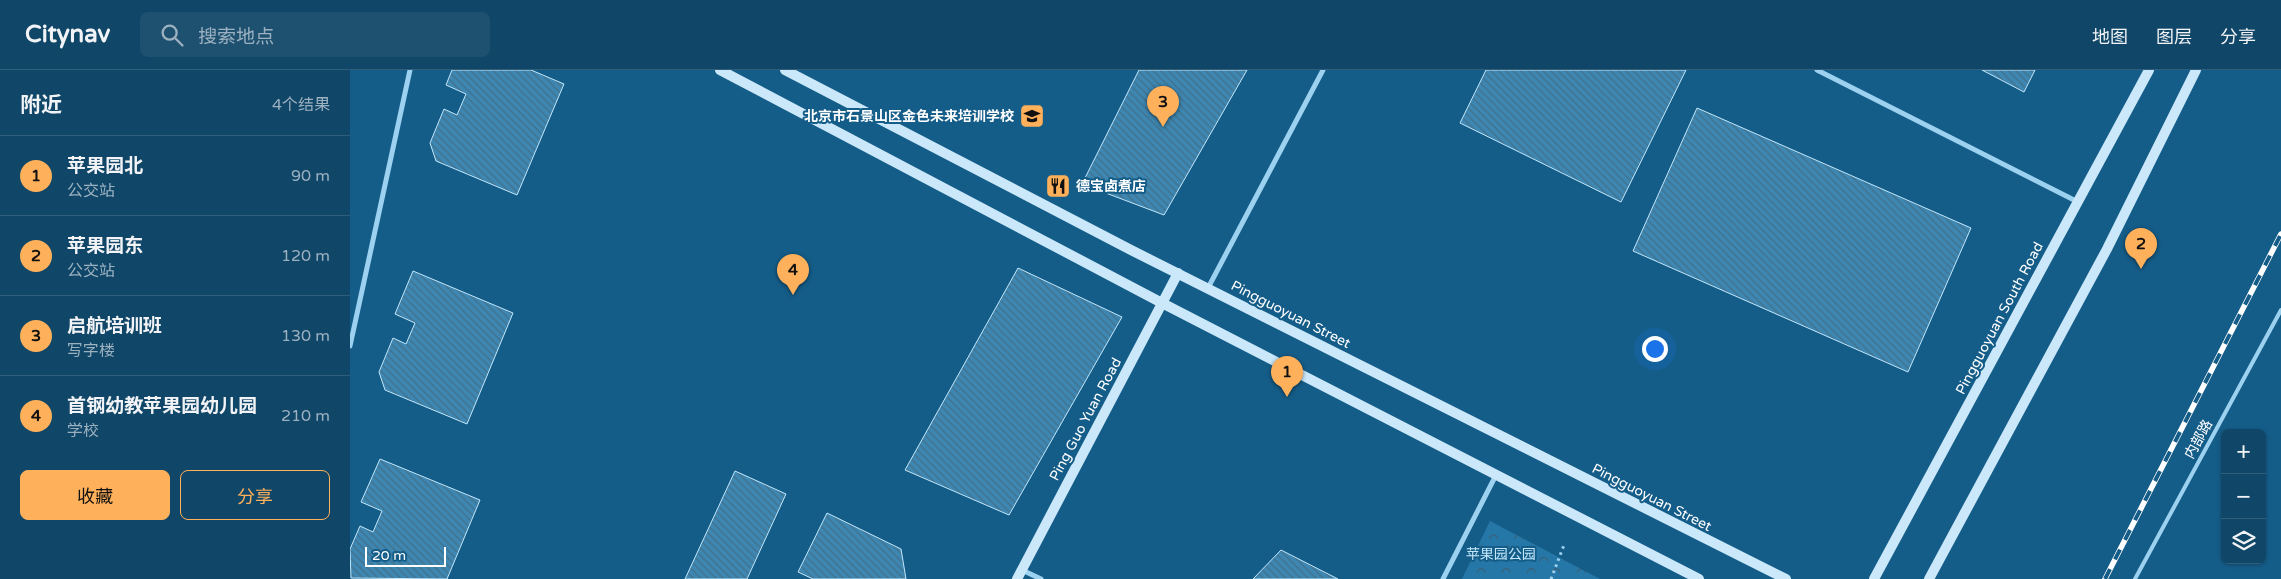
<!DOCTYPE html>
<html lang="zh">
<head>
<meta charset="utf-8">
<style>
	body { margin:0; font-family:"Varela Round","Noto Sans SC",sans-serif; background:#1e5070; color:#f1f3f6 }
	.controls { position:absolute; right:15px; bottom:15px; display:grid; overflow:hidden; border-radius:8px; box-shadow:0 1px 4px #0004 }
	.controls button { width:45px; height:45px; display:grid; place-items:center; padding:0; border:0; border-bottom:1px solid #305e7b; background:#104667; color:#f1f3f6; font:25px sans-serif }
	.scale { position:absolute; left:15px; bottom:12px; width:81px; box-sizing:border-box; padding-left:5px; border:2px solid #fff; border-top:0; font-size:14px; line-height:18px; white-space:nowrap; color:#fff; -webkit-text-stroke:4px #155d89; paint-order:stroke }
	.you { position:absolute; left:1304px; top:278px; width:18px; height:18px; margin:-12px; border:4px solid #fff; border-radius:50%; background:#1a73e8; box-shadow:0 0 0 8px #1a73e833 }
	.badge { display:grid; place-items:center; width:32px; height:32px; border-radius:50%; background:#ffb05a; color:#111; font-size:16px; font-weight:700 }
	.pin { position:absolute; translate:-50% -41px; filter:drop-shadow(0 1px 2px #0008) }
	.pin::after { content:''; position:absolute; top:26px; width:18px; height:15px; background:inherit; clip-path:polygon(0 0,100% 0,50% 100%) }
	.list { margin:0; padding:0; list-style:none }
	h2 { display:flex; justify-content:space-between; align-items:center; height:65px; margin:0; padding:0 20px; font-size:21px }
	h2 small { font-size:16px; font-weight:400; color:#9cb1c0 }
	.list li { display:grid; grid-template-columns:32px 1fr auto; gap:15px; align-items:center; box-sizing:border-box; height:80px; padding:0 20px; border-top:1px solid #305e7b }
	.list b { display:block; font-size:19px; white-space:nowrap }
	.list p { margin:0; font-size:16px; white-space:nowrap; color:#9cb1c0 }
	.list em { font-size:16px; font-style:normal; color:#9cb1c0 }
	.actions { display:flex; gap:10px; padding:15px 20px }
	.actions a { flex:1; padding:11px 0; border:1px solid #ffb05a; border-radius:8px; text-align:center; font-size:18px; color:#ffb05a }
	.actions .main { background:#ffb05a; color:#111 }
	.icon { flex:none; width:28px; height:28px; fill:none; stroke:currentColor; stroke-width:2; stroke-linecap:round; stroke-linejoin:round }
	.map { position:relative; flex:none; width:1931px; height:509px; overflow:hidden }
	header { display:flex; align-items:center; gap:30px; box-sizing:border-box; height:70px; padding:0 25px; background:#104667; border-bottom:1px solid #305e7b }
	header strong { font-size:24px }
	nav { display:flex; gap:28px; margin-inline-start:auto; font-size:18px }
	.search { width:350px; height:45px; background:#1e5070; display:flex; align-items:center; gap:12px; box-sizing:border-box; padding:0 18px; border-radius:8px; color:#9cb1c0; font-size:19px }
	main { display:flex }
	aside { flex:1; background:#104667 }
	.map>svg:first-child { display:block }
	.forest { fill:url(#forest-crowns) }
	.building { fill:url(#building-back-hatch); stroke:#c2e7fb }
	.lines { fill:none; stroke-linecap:round; stroke-linejoin:round }
	.path { stroke:#9cd1ef; stroke-width:3; stroke-dasharray:2.5 4; stroke-linecap:butt }
	.lane { stroke:#9cd1ef; stroke-width:4 }
	.street { stroke:#9cd1ef; stroke-width:5 }
	.secondary { stroke:#cae8fa; stroke-width:10 }
	.rail-casing { stroke:#fff; stroke-width:5.5 }
	.rail { stroke:#155d89; stroke-width:4; stroke-dasharray:11; stroke-linecap:butt }
	.labels { text-anchor:middle; stroke-width:4; stroke-linejoin:round; paint-order:stroke }
	.poi-label { font-size:14px; font-weight:bold; fill:#fff; stroke:#155d89; text-anchor:end }
	.street-label { font-size:14px; fill:#fff; stroke:#155d89 }
	.park-label { font-size:14px; fill:#c2e7fb; stroke:#155d89 }
</style>
</head>
<body>
<header>
<strong>Citynav</strong>
<div class="search"><svg class="icon" aria-label="search" viewBox="0 0 24 24"><circle cx="10" cy="10" r="6"/><path d="M15 15l6 6"/></svg>搜索地点</div>
<nav><a>地图</a><a>图层</a><a>分享</a></nav>
</header>
<main>
<aside>
<h2>附近<small>4个结果</small></h2>
<ul class="list">
<li><span class="badge">1</span><div><b>苹果园北</b><p>公交站</p></div><em>90 m</em></li>
<li><span class="badge">2</span><div><b>苹果园东</b><p>公交站</p></div><em>120 m</em></li>
<li><span class="badge">3</span><div><b>启航培训班</b><p>写字楼</p></div><em>130 m</em></li>
<li><span class="badge">4</span><div><b>首钢幼教苹果园幼儿园</b><p>学校</p></div><em>210 m</em></li>
</ul>
<div class="actions"><a class="main">收藏</a><a>分享</a></div>
</aside>
<div class="map">
<svg width="1931" height="509" viewBox="0 0 1931 509">
	<defs>
		<pattern id="forest-crowns" width="20" height="18" patternUnits="userSpaceOnUse" patternTransform="scale(1.25)"><rect width="20" height="18" fill="#2577a7"/><path d="M2 6a3 3 0 1 1 6 0M12 15a3 3 0 1 1 6 0" fill="none" stroke="#3a5f75"/></pattern>
		<pattern id="building-back-hatch" width="6" height="6" patternUnits="userSpaceOnUse" patternTransform="scale(1.25)"><rect width="6" height="6" fill="#3d87b2"/><path d="M-1 5l2 2M0 0l6 6M5-1l2 2" fill="none" stroke="#436f89"/></pattern>
	</defs>
	<rect width="100%" height="100%" fill="#155d89"/>
	<!-- forest -->
	<polygon class="forest" points="1140,451 1250,509 1112,509"/>
	<!-- building -->
	<g class="building">
		<polygon points="102,0 181,0 214,14 167,125 86,91 80,73 94,39 107,45 116,24 96,15"/>
		<polygon points="789,0 897,0 814,145 732,114"/>
		<polygon points="1136,0 1336,0 1271,132 1110,53"/>
		<polygon points="1632,0 1685,0 1674,22"/>
		<polygon points="1347,38 1621,158 1558,302 1283,181"/>
		<polygon points="668,198 772,247 659,445 555,400"/>
		<polygon points="63,201 163,243 117,354 35,320 29,302 43,268 56,274 65,253 45,244"/>
		<polygon points="30,389 130,430 97,509 1,508 0,479 10,456 23,462 32,441 11,432"/>
		<polygon points="385,401 436,424 397,509 335,509"/>
		<polygon points="477,443 551,479 556,509 463,509 448,502"/>
		<polygon points="931,480 988,509 903,509"/>
	</g>
	<g class="lines">
		<!-- path -->
		<polyline class="path" points="1201,509 1214,475"/>
		<!-- lane -->
		<polyline class="lane" points="1785,509 1931,240"/>
		<!-- street -->
		<g class="street">
			<polyline points="1467,0 1728,132"/>
			<polyline points="858,218 973,0"/>
			<polyline points="0,276 60,0"/>
			<polyline points="672,500 691,509"/>
			<polyline points="1093,509 1146,405"/>
		</g>
		<!-- secondary -->
		<g class="secondary">
			<polyline points="370,0 812,233 1349,509"/>
			<polyline points="435,0 781,180 1436,509"/>
			<polyline points="667,509 828,203"/>
			<polyline points="1524,509 1799,0"/>
			<polyline points="1579,509 1757,179 1846,0"/>
		</g>
		<defs>
			<polyline id="rail" points="1755,509 1931,164"/>
		</defs>
		<!-- rail casing -->
		<use href="#rail" class="rail-casing"/>
		<!-- rail -->
		<use href="#rail" class="rail"/>
	</g>
	<!-- icons -->
	<defs>
		<symbol id="school-square" viewBox="-11 -11 22 22"><rect x="-9" y="-9" width="18" height="18" rx="4" fill="#ffb05a" stroke="#155d89"/><path d="M0-5L7-2L0 1L-7-2ZM-4 1L0 2.5L4 1V4Q0 6-4 4Z" fill="#111"/></symbol>
		<symbol id="restaurant-square" viewBox="-11 -11 22 22"><rect x="-9" y="-9" width="18" height="18" rx="4" fill="#ffb05a" stroke="#155d89"/><path d="M-5-6h1v4h1v-4h1v4h1v-4h1v5L-1.5 .5V6h-2V.5L-5-1ZM5-6V6H3V1.5H1.5Q1.5-4 5-6Z" fill="#111"/></symbol>
	</defs>
	<g fill-rule="evenodd">
		<use href="#school-square" x="668" y="32" width="28" height="28"/>
		<use href="#restaurant-square" x="694" y="102" width="28" height="28"/>
	</g>
	<g class="labels">
		<!-- poi labels -->
		<g class="poi-label">
			<text x="664" y="51">北京市石景山区金色未来培训学校</text>
			<text x="726" y="121" text-anchor="start">德宝卤煮店</text>
		</g>
		<!-- street labels -->
		<g class="street-label">
			<text transform="translate(941 244) rotate(27)" y="5">Pingguoyuan Street</text>
			<text transform="translate(1649 248) rotate(-62)" y="5">Pingguoyuan South Road</text>
			<text transform="translate(735 349) rotate(-62)" y="5">Ping Guo Yuan Road</text>
			<text transform="translate(1848 369) rotate(-61)" y="5">内部路</text>
			<text transform="translate(1302 427) rotate(27)" y="5">Pingguoyuan Street</text>
		</g>
		<!-- park labels -->
		<g class="park-label">
			<text x="1151" y="489">苹果园公园</text>
		</g>
	</g>
</svg>
<div class="controls">
<button>+</button>
<button>−</button>
<button><svg class="icon" aria-label="layers" viewBox="0 0 24 24"><path d="M12 4l9 5-9 5-9-5zM3 14l9 5 9-5"/></svg></button>
</div>
<div class="scale">20 m</div>
<div class="you"></div>
<div class="pin badge" style="left:937px;top:327px">1</div>
<div class="pin badge" style="left:1791px;top:199px">2</div>
<div class="pin badge" style="left:813px;top:57px">3</div>
<div class="pin badge" style="left:443px;top:225px">4</div>
</div>
</main>
</body>
</html>
